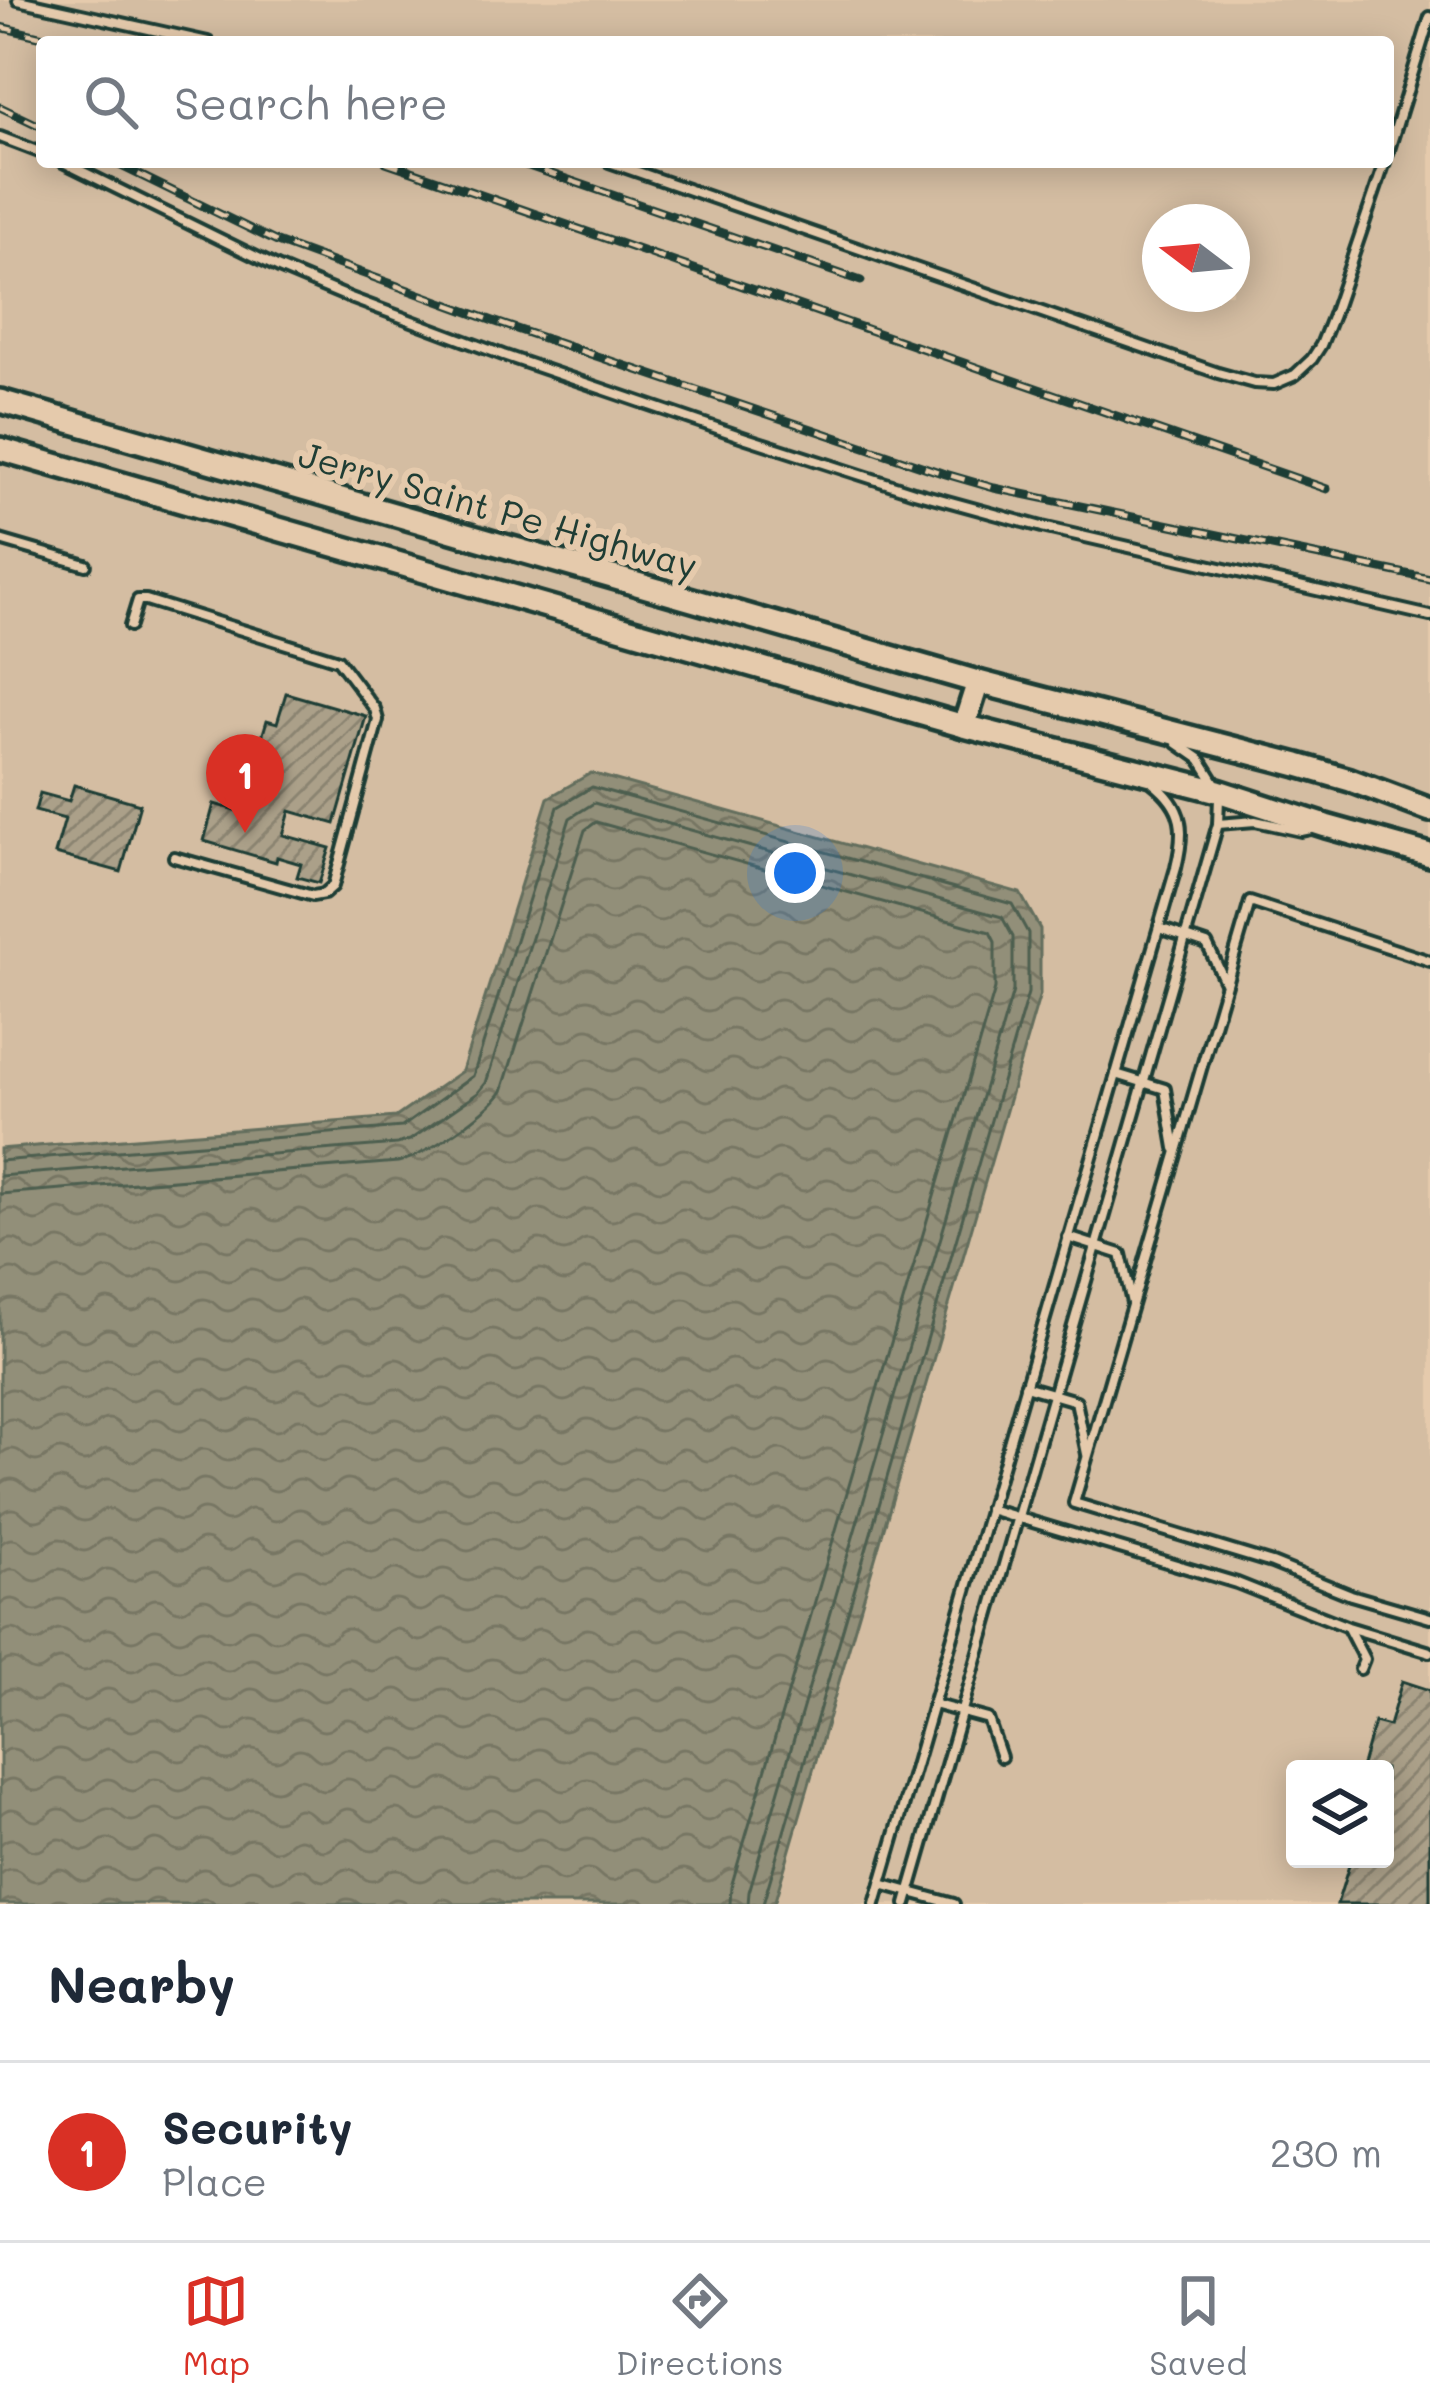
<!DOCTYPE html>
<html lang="en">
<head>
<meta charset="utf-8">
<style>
	body { margin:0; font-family:Mali,sans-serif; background:#f6f6f7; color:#1f2937 }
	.controls { position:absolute; right:36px; bottom:36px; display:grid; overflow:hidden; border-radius:12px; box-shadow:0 6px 30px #0003 }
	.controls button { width:108px; height:108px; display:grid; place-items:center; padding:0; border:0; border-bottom:3px solid #e0e1e3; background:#fff; color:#1f2937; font:60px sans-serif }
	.compass { position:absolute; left:1142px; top:204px; width:108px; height:108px; border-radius:50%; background:#fff; box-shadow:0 6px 30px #0003; rotate:286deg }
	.you { position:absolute; left:795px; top:873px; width:42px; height:42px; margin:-30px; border:9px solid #fff; border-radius:50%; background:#1a73e8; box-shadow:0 0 0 18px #1a73e833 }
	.badge { display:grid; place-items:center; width:78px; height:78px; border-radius:50%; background:#d93025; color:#fff; font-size:39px; font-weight:700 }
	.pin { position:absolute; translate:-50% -99px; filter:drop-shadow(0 3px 6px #0008) }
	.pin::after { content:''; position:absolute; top:63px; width:42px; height:36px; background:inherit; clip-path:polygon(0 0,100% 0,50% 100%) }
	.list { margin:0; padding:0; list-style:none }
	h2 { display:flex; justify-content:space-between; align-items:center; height:156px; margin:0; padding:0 48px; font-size:51px }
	h2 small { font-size:39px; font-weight:400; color:#747a83 }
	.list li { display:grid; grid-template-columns:78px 1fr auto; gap:36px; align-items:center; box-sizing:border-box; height:180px; padding:0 48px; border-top:3px solid #e0e1e3 }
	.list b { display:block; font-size:45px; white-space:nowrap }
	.list p { margin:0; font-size:39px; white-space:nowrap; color:#747a83 }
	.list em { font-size:39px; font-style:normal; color:#747a83 }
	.icon { flex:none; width:66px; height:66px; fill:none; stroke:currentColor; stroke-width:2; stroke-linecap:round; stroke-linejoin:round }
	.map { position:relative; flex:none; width:1430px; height:1904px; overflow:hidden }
	.search { position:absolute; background:#fff; box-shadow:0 6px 30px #0003; left:36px; right:36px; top:36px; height:132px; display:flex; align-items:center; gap:30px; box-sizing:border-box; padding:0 42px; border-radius:12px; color:#747a83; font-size:45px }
	.sheet { height:336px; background:#fff }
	nav { display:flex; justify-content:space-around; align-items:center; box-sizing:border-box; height:168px; border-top:3px solid #e0e1e3; background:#fff; font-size:33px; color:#747a83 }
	nav a { display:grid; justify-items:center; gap:6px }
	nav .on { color:#d93025 }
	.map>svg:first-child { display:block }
	.built { fill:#d4bda2; fill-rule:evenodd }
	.water { fill:url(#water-waves); stroke:#646e5d; stroke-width:3 }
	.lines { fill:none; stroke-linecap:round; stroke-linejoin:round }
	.shore { stroke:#4d5e50; stroke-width:3 }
	.building { fill:url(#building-hatch); stroke:#1f3d34; stroke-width:3 }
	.lane-casing { stroke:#1f3d34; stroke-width:16 }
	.secondary-casing { stroke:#1f3d34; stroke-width:30 }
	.lane { stroke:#e5caac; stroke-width:8 }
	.secondary { stroke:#e5caac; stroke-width:21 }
	.rail-casing { stroke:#1f3d34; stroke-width:9 }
	.rail { stroke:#e5caac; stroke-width:4.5; stroke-dasharray:14; stroke-linecap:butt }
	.labels { text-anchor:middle; stroke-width:12; stroke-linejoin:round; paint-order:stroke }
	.street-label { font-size:36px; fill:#1f3d34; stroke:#e5caac }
</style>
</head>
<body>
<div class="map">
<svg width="1430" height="1904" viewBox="0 0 1430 1904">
	<defs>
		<pattern id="water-waves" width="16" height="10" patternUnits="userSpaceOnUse" patternTransform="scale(3)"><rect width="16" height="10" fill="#928f79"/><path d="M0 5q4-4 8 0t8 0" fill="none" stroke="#777664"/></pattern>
		<pattern id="building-hatch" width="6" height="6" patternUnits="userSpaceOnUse" patternTransform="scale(3)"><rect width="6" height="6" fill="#aba089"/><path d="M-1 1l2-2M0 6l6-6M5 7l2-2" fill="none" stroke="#8b8471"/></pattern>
	</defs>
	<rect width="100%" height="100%" fill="#e5caac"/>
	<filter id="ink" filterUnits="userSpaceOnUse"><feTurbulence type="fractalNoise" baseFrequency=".00833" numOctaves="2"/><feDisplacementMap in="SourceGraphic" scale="24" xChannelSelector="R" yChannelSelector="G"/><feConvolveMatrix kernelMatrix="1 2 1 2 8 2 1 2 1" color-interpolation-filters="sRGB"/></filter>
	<g filter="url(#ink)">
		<!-- built -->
		<path class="built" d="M0,0H1430V1904H0ZM42,42H1388V162H42ZM1160,222H1232V294H1160ZM1295,1769H1385V1859H1295Z"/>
		<!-- water -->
		<polygon class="water" points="591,773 1020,893 1040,929 1040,994 774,1904 0,1904 0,1149 396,1117 462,1071 548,798"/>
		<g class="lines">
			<!-- shore -->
			<g class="shore">
				<polyline points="0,1161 402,1127 473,1076 558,807 592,787 1012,904 1028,933 1028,993 763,1904"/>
				<polyline points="0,1176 397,1144 410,1140 478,1093 486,1083 570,818 594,803 1002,917 1013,937 1013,991 749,1892 748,1904"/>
				<path d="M0,1194L398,1162C424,1157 488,1113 502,1091L585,830L596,822L990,932L995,942V989L731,1887L730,1904"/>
			</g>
		</g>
		<!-- building -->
		<g class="building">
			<polygon points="286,693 366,716 335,824 290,811 283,835 330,848 319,883 297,877 301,864 277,857 276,862 204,841 214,804 251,815 266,764 255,761 267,720 277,723"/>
			<polygon points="74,785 140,804 121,872 55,854 65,819 35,811 40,793 69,801"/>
			<polygon points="1402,1681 1430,1690 1430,1904 1337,1904 1351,1859 1385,1859 1385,1769 1361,1769 1374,1722 1389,1726"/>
		</g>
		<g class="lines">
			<defs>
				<g id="lane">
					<polyline points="18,0 208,42"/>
					<polyline points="0,137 42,153"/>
					<polyline points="1388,153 1430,17"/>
					<polyline points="63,162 279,268 348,297 503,355 746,438 914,492 1042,527 1430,616"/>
					<polyline points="609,162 1218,373 1254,383 1274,384 1295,375 1312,359 1321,345 1333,315 1385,162"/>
					<polyline points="0,540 86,565"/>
					<polyline points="130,626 138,600 146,600 338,660 375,709 378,720 333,886 324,894 313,896 174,857"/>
					<polyline points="1177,743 1200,759 1215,783"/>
					<polyline points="1218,824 1255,821 1301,831 1311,829"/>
					<polyline points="1159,928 1207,944 1225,982"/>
					<polyline points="1430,961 1250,902 1074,1503 1272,1563 1351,1595 1430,1618"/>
					<polyline points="1116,1074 1165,1089 1175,1148"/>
					<polyline points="1068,1237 1121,1254 1132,1303"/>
					<polyline points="1025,1386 1076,1401 1087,1454"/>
					<polyline points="989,1509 1237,1583 1348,1627 1430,1652"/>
					<polyline points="1348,1628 1364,1659 1360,1669"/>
					<polyline points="933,1704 988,1719 1001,1757"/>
					<polyline points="881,1884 954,1904"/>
					<path d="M875,1904L1176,868C1185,831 1185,808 1153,783"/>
					<polyline points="906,1904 1218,824 1219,798"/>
				</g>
				<g id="secondary">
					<polyline points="0,401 978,682 1298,765 1350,780 1430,810"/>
					<polyline points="0,449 964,726 1218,791 1326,826 1430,855"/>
					<polyline points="964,726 978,682"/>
				</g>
			</defs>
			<!-- lane casing -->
			<use href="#lane" class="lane-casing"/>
			<!-- secondary casing -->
			<use href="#secondary" class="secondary-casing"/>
			<!-- lane -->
			<use href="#lane" class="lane"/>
			<!-- secondary -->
			<use href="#secondary" class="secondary"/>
			<defs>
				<g id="rail">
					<polyline points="0,27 65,42"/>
					<polyline points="0,107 42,127"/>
					<polyline points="113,162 277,242 496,322 942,473 994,488 1430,579"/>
					<polyline points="386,162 1327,489"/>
					<polyline points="517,162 861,281"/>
				</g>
			</defs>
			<!-- rail casing -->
			<use href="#rail" class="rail-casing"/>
			<!-- rail -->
			<use href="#rail" class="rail"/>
		</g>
	</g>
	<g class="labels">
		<!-- street labels -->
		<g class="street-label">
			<text transform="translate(498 510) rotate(16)" y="13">Jerry Saint Pe Highway</text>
		</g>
	</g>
</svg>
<div class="controls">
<button><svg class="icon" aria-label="layers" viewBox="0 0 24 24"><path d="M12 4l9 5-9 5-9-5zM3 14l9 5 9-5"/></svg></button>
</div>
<svg class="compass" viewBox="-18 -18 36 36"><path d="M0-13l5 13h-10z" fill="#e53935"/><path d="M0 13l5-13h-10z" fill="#747a83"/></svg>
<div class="you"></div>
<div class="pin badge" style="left:245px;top:833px">1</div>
<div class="search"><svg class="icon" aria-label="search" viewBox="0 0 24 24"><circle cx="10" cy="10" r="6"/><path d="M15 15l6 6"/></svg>Search here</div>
</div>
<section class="sheet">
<h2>Nearby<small></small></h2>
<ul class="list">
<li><span class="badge">1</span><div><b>Security</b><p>Place</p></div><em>230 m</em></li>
</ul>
</section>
<nav>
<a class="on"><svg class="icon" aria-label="map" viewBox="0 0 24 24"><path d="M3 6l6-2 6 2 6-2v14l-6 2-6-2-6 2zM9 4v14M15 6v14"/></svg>Map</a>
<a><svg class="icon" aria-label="directions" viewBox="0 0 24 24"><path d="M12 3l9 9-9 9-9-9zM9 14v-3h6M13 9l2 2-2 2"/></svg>Directions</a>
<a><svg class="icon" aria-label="saved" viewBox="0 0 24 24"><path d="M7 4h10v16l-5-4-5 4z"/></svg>Saved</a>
</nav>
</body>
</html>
